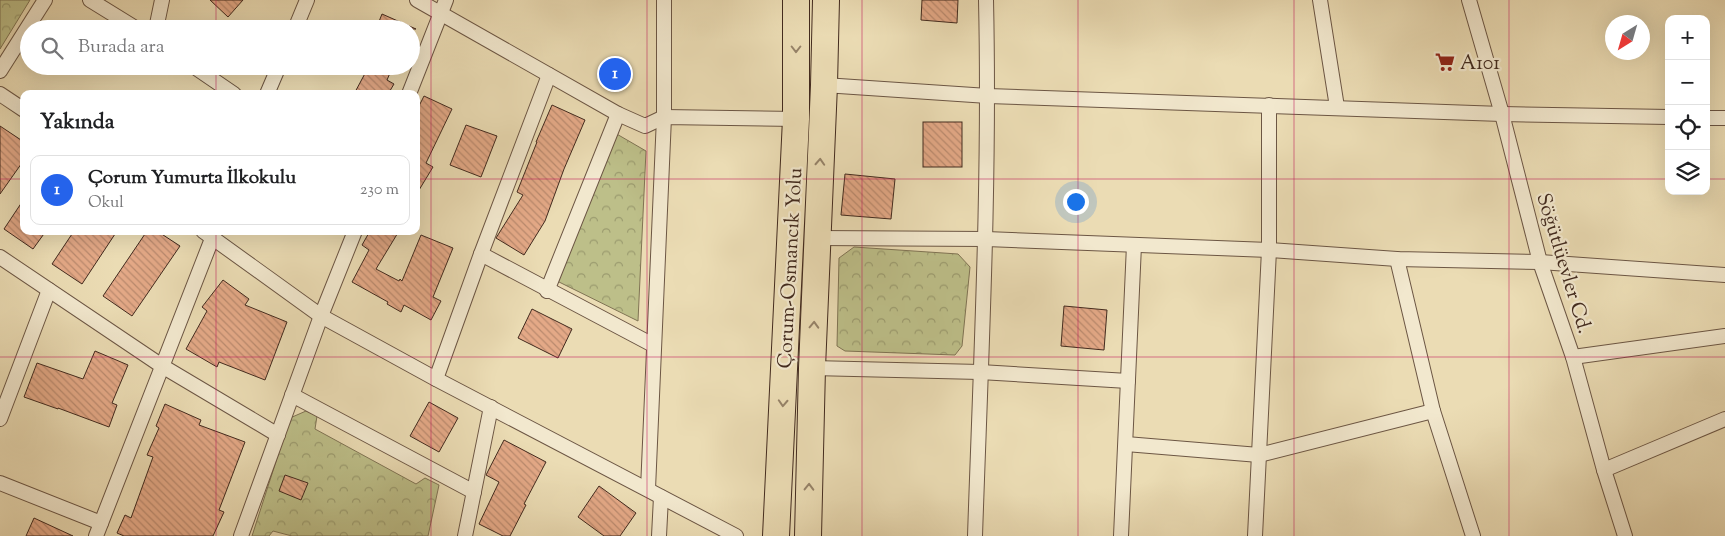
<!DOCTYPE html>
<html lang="tr">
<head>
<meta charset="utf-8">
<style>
	body { margin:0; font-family:"Sorts Mill Goudy",serif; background:#f6f6f6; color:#202124 }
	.controls { position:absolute; right:15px; top:15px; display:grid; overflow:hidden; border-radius:10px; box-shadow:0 5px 20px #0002 }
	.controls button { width:45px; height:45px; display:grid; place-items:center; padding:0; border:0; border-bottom:1px solid #e0e0e0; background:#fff; color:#202124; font:25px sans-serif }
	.compass { position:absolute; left:1605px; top:15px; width:45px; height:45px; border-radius:50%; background:#fff; box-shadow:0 5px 20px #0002; rotate:217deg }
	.you { position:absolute; left:1075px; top:201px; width:18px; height:18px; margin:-12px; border:4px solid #fff; border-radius:50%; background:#1a73e8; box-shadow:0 0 0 8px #1a73e833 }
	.badge { display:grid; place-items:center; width:32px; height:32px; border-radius:50%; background:#2563eb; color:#fff; font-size:16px; font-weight:700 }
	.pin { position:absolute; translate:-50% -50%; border:2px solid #fff; box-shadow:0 1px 5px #0006 }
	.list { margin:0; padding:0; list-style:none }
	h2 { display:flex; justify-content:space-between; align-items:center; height:65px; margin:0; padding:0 20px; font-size:21px }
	h2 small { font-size:16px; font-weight:400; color:#757577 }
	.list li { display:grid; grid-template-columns:32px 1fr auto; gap:15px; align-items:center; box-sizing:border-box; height:70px; margin:0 10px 10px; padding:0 10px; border:1px solid #e0e0e0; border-radius:10px }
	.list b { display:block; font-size:19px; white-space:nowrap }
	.list p { margin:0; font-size:16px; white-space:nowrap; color:#757577 }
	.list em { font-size:16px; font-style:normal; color:#757577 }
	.icon { flex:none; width:28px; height:28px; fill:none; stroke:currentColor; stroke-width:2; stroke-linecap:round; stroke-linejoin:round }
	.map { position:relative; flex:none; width:1725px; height:536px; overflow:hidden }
	.search { position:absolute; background:#fff; box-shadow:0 5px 20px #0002; left:20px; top:20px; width:400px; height:55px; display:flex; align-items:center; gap:12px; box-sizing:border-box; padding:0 18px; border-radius:28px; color:#757577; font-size:19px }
	.panel { position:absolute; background:#fff; box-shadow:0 5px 20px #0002; left:20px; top:90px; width:400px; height:145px; border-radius:10px }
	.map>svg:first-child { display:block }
	.park { fill:url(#park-crowns); stroke:#807454 }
	.building { fill:url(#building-back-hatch); stroke:#422a1e }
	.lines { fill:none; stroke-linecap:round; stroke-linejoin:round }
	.street-casing { stroke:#6c5644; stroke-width:16 }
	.highway-casing { stroke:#422a1e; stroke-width:28 }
	.street { stroke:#f2e8ce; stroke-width:14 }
	.highway { stroke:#ebdcb4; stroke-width:26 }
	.oneway { stroke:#968369 }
	.grid { fill:none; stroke:#c2185b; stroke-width:1; stroke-opacity:0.55 }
	.labels { text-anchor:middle; stroke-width:4.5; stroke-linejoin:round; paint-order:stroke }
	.poi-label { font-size:20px; fill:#422a1e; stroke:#f2e8ce; text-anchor:start }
	.street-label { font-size:20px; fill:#422a1e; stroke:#f2e8ce }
</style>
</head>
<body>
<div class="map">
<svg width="1725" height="536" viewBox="0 0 1725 536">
	<defs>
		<pattern id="park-crowns" width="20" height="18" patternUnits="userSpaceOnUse" patternTransform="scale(1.25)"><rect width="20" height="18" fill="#bdbf89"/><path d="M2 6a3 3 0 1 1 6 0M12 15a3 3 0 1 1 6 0" fill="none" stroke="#9b9b6f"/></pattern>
		<pattern id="building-back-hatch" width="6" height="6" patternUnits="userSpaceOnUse" patternTransform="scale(1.25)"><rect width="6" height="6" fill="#e4a987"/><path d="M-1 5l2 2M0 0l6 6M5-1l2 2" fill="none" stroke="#ba8a6e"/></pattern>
	</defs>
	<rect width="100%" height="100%" fill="#ebdcb4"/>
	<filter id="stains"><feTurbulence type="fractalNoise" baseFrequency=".004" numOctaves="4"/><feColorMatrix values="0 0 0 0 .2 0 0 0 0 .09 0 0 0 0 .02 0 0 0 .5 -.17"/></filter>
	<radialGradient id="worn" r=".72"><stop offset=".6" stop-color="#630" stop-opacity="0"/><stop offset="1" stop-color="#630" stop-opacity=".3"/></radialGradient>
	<!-- park -->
	<g class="park">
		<polygon points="0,0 30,0 0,49"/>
		<polygon points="615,133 646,151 638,321 557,281"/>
		<polygon points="854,247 958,254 970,267 962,346 955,355 845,351 837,346 839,258"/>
		<polygon points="306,411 317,416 315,429 416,484 425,478 439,485 428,536 292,536 273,531 269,536 252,536 290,418"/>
	</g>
	<!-- building -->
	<g class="building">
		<polygon points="210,0 243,0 228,17"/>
		<polygon points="922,0 958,0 957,23 921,20"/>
		<polygon points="382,14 416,29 376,29"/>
		<polygon points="369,66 393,66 387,80 394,84 388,94 354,94"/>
		<polygon points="424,96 452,109 426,163 433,167 416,195 416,112"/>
		<polygon points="552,105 585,120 564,169 545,221 524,255 496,238 523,195 517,192 537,142 536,142"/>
		<rect x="923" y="122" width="39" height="45"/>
		<polygon points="466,125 497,136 481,177 450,165"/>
		<polygon points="0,126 24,142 24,160 0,194"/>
		<polygon points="845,174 895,179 891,219 841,215"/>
		<polygon points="24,199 24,231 46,231 33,249 4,229"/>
		<polygon points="74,231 117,231 82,284 52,264"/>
		<polygon points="147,231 157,231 180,246 132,316 103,296"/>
		<polygon points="370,231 399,231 376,269 399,281 400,279 402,281 421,235 453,248 433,297 441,301 431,320 404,305 401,312 387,304 388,302 352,282 369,250 362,245"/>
		<polygon points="223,280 249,299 245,305 287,322 265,380 219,362 217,367 186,349 207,311 202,307"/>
		<polygon points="1064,306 1107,310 1104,350 1061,346"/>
		<polygon points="532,309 572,329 558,358 518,338"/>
		<polygon points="95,351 128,365 112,403 117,405 109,427 58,408 58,409 24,397 37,363 83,379"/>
		<polygon points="429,402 458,418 439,452 410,436"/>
		<polygon points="165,404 201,420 199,425 245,442 219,510 224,512 213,536 124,536 117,533 125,515 131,518 153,457 147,455 159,428 156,426"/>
		<polygon points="504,440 546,462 524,504 526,505 510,536 503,536 479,524 499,482 486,475"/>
		<polygon points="285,475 308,483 301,500 279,491"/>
		<polygon points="599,486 636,513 620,536 604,536 578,517"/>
		<polygon points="34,518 73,536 26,536"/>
	</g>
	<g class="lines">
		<defs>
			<g id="street">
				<polyline points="90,0 137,29"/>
				<polyline points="417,0 618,114 645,126 664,117 796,119"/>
				<polyline points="1320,0 1337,107"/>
				<polyline points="1469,0 1502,114 1540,262 1573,357 1604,470 1625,536"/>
				<polyline points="156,29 162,0"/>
				<polyline points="295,29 307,0"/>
				<polyline points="193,66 234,94"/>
				<polyline points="0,71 45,0"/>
				<polyline points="824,85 988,96 1502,114 1669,117"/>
				<polyline points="0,94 24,110"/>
				<polyline points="267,94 279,66"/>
				<polyline points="409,94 446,0"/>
				<polyline points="1706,118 1725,118"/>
				<polyline points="203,231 321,316 436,379 736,536"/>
				<polyline points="817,238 986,239 1269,250 1397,259 1540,262 1725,275"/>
				<polyline points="481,254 653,345"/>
				<polyline points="0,257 162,366 278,435"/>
				<polyline points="1397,259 1433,411 1473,536"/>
				<polyline points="547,291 618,114"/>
				<polyline points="1573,357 1725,336"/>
				<polyline points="812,368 980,372 1128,381"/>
				<polyline points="436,379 481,254 549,75"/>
				<polyline points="292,395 474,492"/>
				<polyline points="0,419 49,290"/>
				<polyline points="1126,444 1259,455 1433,411"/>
				<polyline points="1604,470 1725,419"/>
				<polyline points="0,483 101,523"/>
				<polyline points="648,489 664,117 664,0"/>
				<polyline points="96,536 215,231"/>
				<polyline points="241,536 321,316 355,231"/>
				<polyline points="465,536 491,407"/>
				<polyline points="659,536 661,497"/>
				<path d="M975,536C981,357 990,179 986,0"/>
				<polyline points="1121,536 1134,245"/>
				<polyline points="1255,536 1269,250 1269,105"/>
			</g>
			<g id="highway">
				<polyline points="776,536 796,119 796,0"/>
				<polyline points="808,536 812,368 824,85 826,0"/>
			</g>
		</defs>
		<!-- street casing -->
		<use href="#street" class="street-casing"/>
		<!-- highway casing -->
		<use href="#highway" class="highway-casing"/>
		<!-- street -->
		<use href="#street" class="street"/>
		<!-- highway -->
		<use href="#highway" class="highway"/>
	</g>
	<!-- one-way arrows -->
	<defs><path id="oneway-chevron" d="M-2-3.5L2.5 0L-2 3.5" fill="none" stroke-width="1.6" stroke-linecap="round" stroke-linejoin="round" transform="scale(1.25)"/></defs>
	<g class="oneway">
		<use href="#oneway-chevron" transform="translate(796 49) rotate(90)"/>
		<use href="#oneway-chevron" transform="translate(820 162) rotate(-87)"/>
		<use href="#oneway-chevron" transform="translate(814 325) rotate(-88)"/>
		<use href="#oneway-chevron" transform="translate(783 403) rotate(93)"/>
		<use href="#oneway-chevron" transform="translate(809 487) rotate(-89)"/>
	</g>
	<!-- grid -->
	<path class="grid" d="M216,0V29M431,0V536M647,0V536M862,0V536M1078,0V536M1294,0V536M1509,0V536M216,66V94M0,179H24M416,179H1669M1706,179H1725M216,231V536M0,357H1725"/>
	<!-- icons -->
	<defs>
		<symbol id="supermarket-bare" viewBox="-9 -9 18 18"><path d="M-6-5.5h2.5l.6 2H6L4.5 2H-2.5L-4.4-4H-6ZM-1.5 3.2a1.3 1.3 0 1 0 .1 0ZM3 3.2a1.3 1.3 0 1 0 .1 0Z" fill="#8f2418" stroke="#f2e8ce" stroke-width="2.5" paint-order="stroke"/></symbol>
	</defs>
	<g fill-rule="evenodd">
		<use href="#supermarket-bare" x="1431" y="48" width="28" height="28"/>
	</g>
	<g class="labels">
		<!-- poi labels -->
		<g class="poi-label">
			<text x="1460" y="69">A101</text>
		</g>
		<!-- street labels -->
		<g class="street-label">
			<text transform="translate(1565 263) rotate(73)" y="7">Söğütlüevler Cd.</text>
			<text transform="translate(789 268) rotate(-87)" y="7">Çorum-Osmancık Yolu</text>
		</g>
	</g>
	<rect width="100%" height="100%" filter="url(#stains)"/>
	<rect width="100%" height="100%" fill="url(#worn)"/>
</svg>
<div class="controls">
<button>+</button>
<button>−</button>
<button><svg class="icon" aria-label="locate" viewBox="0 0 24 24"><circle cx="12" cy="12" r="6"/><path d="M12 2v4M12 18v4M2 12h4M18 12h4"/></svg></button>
<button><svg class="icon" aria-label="layers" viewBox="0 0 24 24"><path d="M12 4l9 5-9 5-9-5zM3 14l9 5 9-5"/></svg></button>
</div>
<svg class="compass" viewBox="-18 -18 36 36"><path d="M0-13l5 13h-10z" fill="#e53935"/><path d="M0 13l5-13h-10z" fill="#757577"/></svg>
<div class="you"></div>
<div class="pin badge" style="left:615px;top:74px">1</div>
<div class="search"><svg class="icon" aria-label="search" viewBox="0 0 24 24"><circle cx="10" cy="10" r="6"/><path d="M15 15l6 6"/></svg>Burada ara</div>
<section class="panel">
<h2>Yakında<small></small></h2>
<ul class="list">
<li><span class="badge">1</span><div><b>Çorum Yumurta İlkokulu</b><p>Okul</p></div><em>230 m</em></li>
</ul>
</section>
</div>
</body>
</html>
